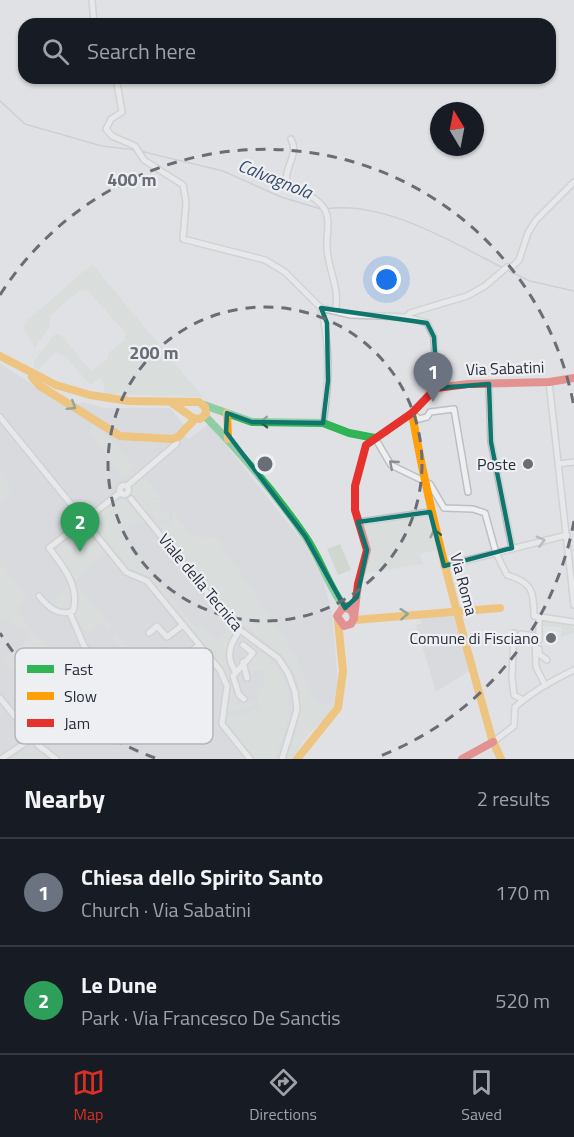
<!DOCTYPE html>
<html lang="en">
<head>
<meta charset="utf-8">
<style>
	body { margin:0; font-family:"Titillium Web",sans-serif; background:#20242c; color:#f1f3f6 }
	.compass { position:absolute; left:430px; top:102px; width:54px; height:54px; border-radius:50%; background:#171b24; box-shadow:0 2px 4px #0004; rotate:350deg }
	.you { position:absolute; left:387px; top:280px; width:21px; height:21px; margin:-15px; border:4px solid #fff; border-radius:50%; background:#1a73e8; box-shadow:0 0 0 9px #1a73e833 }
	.badge { display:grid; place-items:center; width:39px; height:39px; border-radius:50%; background:#d93025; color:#fff; font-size:20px; font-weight:700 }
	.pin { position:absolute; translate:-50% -50px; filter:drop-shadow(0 2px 3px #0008) }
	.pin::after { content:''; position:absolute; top:32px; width:21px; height:18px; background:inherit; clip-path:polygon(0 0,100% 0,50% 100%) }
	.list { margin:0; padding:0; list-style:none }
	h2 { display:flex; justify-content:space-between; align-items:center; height:78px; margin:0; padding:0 24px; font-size:26px }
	h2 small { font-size:20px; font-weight:400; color:#9ea1a6 }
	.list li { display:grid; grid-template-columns:39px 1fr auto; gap:18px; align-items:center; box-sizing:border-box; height:108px; padding:0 24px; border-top:2px solid #363941 }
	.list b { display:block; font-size:22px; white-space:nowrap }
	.list p { margin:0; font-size:20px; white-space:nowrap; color:#9ea1a6 }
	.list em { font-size:20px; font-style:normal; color:#9ea1a6 }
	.icon { flex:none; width:33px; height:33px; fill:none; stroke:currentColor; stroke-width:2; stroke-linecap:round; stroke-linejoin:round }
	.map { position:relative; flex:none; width:574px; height:759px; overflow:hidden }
	.search { position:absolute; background:#171b24; box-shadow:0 2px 4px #0004; left:18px; right:18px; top:18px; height:66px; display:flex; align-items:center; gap:15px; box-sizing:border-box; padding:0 21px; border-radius:18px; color:#9ea1a6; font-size:22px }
	.sheet { height:294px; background:#171b24 }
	nav { display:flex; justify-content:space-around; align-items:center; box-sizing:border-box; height:84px; border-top:2px solid #363941; background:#171b24; font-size:16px; color:#9ea1a6 }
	nav a { display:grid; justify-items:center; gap:3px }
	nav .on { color:#d93025 }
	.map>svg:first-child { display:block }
	.built { fill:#ced0d7 }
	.green { fill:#d0d7d0 }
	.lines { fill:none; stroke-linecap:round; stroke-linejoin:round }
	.stream { stroke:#b0bbcc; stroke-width:1.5 }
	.street-casing { stroke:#bebfc2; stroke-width:8 }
	.street { stroke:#eeeff1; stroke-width:5 }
	.fast { stroke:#30b455; stroke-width:8 }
	.slow { stroke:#ff9f0a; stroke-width:8 }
	.jam { stroke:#e5322d; stroke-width:8 }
	.oneway { stroke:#2b5d44 }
	.oneway2 { stroke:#8c8e96 }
	.marked { fill:none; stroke:#0f766e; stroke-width:4.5; stroke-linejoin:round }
	.ring { fill:none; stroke:#696d76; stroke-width:3; stroke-dasharray:10 8 }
	.poi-dot { fill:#696d76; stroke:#edeff3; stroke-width:2 }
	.labels { text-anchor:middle; stroke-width:4.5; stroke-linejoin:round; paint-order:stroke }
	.street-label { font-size:16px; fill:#292e3b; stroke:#edeff3 }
	.poi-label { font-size:16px; fill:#292e3b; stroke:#edeff3; text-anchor:end }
	.water-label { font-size:18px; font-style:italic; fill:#374a6a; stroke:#edeff3 }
	.key { fill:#edeff3; stroke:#b2b5bc; stroke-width:1.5 }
	.key-label { font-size:16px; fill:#292e3b }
	.centre { fill:#696d76; stroke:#edeff3; stroke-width:3 }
	.ring-label { font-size:18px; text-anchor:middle; font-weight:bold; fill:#696d76; stroke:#edeff3; stroke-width:4.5; stroke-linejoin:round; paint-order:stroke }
</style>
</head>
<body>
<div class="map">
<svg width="574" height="759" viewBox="0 0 574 759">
	<rect width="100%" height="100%" fill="#e0e1e4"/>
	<!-- built -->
	<g class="built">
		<polygon points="0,363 59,402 81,404 82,402 105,408 170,408 186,427 182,433 188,439 209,424 304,543 322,576 332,612 339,696 328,716 306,736 292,759 0,759"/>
		<polygon points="453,615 469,671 436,692 416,625 422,623 420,617"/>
	</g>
	<!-- green -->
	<g class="green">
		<polygon points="92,264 203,397 104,394 104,385 100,378 90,385 66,357 56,352 38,370 34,368 34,361 55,334 60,334 91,371 108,359 109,352 126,339 123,330 88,291 81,290 50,315 50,326 35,348 24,329 25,322"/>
		<polygon points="98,424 130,462 138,465 120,480 121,473 89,434 91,425"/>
		<polygon points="0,470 9,486 28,473 8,490 11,495 0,506"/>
		<polygon points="143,474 162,497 162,499 149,498 148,499 161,500 160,512 169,513 169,521 156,520 149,511 149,502 147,512 131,493 131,486"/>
		<path d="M122,499L128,503L145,523C131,520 124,525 126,540L197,629L204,628L213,638L220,639L226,631L219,619L222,617L236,632C219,657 231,677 238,704L253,701L255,706L225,713L229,684L225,673L150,580L151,577L130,569L89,520L110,503Z"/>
		<polygon points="427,510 438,550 420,554 423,564 362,574 369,553 359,521"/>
		<path d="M173,511L192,536L217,538L297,657L314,700L326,706L339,696C328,722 302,733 292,759H287C301,721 313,679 275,649C260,637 244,628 232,614C206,585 183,554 159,524L171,525Z"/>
		<polygon points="84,525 107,553 75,580 54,551"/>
		<polygon points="340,544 351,570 338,575 327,549"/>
		<polygon points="0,563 28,596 14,608 57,660 25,686 3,660 31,638 20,625 15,628 8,619 4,622 0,618"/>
		<polygon points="75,582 114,629 109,632 102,623 88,634 74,617"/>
		<polygon points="70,585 71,609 66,611 48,603"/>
		<polygon points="540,620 570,623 574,628 574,633 561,637 561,627 539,626"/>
		<polygon points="117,633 137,657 111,678 99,664 120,647 112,637"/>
		<path d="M263,652C298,682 293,722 274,759H254L225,719L260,708L256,694L259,689L265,687L263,679L265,677L263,670L250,671L248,662L254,654Z"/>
		<polygon points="31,749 41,750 53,759 17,758 17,754"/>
	</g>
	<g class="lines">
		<!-- stream -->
		<g class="stream">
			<polyline points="0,101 25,124 102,146 136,150"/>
			<polyline points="140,151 223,171 281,197 321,209"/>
			<path d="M325,209C384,200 452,242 503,268"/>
			<polyline points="507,270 530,281 574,291"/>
		</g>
		<defs>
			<g id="street">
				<polyline points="92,0 94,24"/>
				<polyline points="116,78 122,112 111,119 106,129 112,136 135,146 144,160 183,185 186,202 183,239 265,260 285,272 321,308 351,315 407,317"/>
				<path d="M291,139C300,155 283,167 287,184C299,194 316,194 325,210C331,221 326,235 327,247C327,268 341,289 335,311"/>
				<path d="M321,308C330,344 329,386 323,423"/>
				<polyline points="549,382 574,605"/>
				<polyline points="489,384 491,442 512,548"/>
				<polyline points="436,388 434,337 427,323 407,317 410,313 467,296 485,286 507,267 513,266 519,260 528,233 536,220 574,182"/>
				<polyline points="413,414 419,419 427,417 430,412 454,409 468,492"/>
				<polyline points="0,417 75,509"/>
				<path d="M375,438L391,465L430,484L444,508L473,509L485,513L496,553L507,575C532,582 534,591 534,616L574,622"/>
				<polyline points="559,464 574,462"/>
				<circle cx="124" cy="490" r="4.5"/>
				<polyline points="127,486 176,444 178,437"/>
				<polyline points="131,499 221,610 240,630 278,658 288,673 295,692 297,710 282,759"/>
				<polyline points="84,520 126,572 147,581 220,670 227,686 222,724 250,759"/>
				<polyline points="359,522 430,512"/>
				<polyline points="444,566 567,535"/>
				<path d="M39,596C48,607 59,617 73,611C80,586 63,566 49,548L121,492"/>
				<polyline points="70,613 84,646 99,664"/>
				<polyline points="149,633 157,626 167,637 183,625"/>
				<polyline points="514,633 512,678 514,695 523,700"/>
				<polyline points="521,634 535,636 536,667 545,685"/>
				<polyline points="539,640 539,617"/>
				<polyline points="243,645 253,653 233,676 239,695 244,699"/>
				<polyline points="539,649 539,654 547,660"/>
				<polyline points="243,662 247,678"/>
				<path d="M235,671C225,655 230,644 240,630"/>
				<polyline points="184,672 177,663 199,645"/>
				<polyline points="0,698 39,746 56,759"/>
				<path d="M493,742L514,726L515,707C533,691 553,680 574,670"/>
				<polyline points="1,759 33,738"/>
			</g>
		</defs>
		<!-- street casing -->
		<use href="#street" class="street-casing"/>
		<!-- street -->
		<use href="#street" class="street"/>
		<!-- fast -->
		<g class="fast">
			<polyline points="204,405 252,422 323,423 349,433 375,438"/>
			<path d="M205,416C241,453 276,494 305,536C321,559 328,586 345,608"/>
		</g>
		<!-- slow -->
		<g class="slow">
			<polyline points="0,356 56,385 90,395 129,401 199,402 205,407 206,414 200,419 193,418 172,403"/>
			<polyline points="32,377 40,386 120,436 172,439 178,437 195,419"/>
			<polyline points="227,413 228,439"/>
			<path d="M412,413C431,524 462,631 492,739L501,759"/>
			<polyline points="354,620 500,608"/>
			<polyline points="297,759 338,708 343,671 338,621"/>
		</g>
		<!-- jam -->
		<g class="jam">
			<polyline points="347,608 352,611 354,618 351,624 344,626 337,616 342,609 349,606"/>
			<polyline points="354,618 358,584 367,550 355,510 355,486 366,445 412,413 436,388 468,384 549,382 574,378"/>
			<polyline points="462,759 493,742"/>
		</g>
	</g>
	<!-- one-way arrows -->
	<defs><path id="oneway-chevron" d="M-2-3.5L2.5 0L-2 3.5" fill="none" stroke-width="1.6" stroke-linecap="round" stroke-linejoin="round" transform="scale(1.5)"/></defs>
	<g class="oneway">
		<use href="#oneway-chevron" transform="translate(72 406) rotate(32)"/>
		<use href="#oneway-chevron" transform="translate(264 422) rotate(179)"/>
		<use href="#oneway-chevron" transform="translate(435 533) rotate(-104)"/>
		<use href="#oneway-chevron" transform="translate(404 614) rotate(-4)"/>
	</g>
	<g class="oneway2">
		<use href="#oneway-chevron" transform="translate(393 464) rotate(-139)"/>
		<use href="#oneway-chevron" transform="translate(541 541) rotate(-14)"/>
	</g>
	<!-- marked area -->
	<path d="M0 0H574V759H0ZM321,308L427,323L434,337L437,388L489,384L491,442L512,548L444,566L430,512L358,522L367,550L357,597L345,608L305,536L226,432L227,413L252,422L323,423L328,381L327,323Z" fill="#e0e1e4" fill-opacity=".55" fill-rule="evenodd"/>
	<path class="marked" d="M321,308L427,323L434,337L437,388L489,384L491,442L512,548L444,566L430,512L358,522L367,550L357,597L345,608L305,536L226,432L227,413L252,422L323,423L328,381L327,323Z"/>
	<!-- distance rings -->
	<g class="ring">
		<circle cx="265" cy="464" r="157"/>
		<path d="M574 521A314 314 0 0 1 375 758M155 758A314 314 0 0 1 0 633M0 295A314 314 0 0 1 574 407"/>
	</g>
	<!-- markers -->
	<g class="poi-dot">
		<circle cx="528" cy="464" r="6"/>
		<circle cx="551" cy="638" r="6"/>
	</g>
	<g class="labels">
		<!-- street labels -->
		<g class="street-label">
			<text transform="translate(505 368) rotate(-2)" y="6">Via Sabatini</text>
			<text transform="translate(201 582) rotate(50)" y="6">Viale della Tecnica</text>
			<text transform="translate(464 584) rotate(75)" y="6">Via Roma</text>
		</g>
		<!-- poi labels -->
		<g class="poi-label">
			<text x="516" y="470">Poste</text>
			<text x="539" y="644">Comune di Fisciano</text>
		</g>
		<!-- water labels -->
		<g class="water-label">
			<text transform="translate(275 179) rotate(22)" y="6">Calvagnola</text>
		</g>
	</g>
	<!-- legend -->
	<rect x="15" y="648" width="198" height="96" rx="9" class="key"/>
	<rect x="27" y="665" width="27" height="8" fill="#30b455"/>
	<rect x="27" y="692" width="27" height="8" fill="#ff9f0a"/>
	<rect x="27" y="719" width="27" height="8" fill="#e5322d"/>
	<g class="key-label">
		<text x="64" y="675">Fast</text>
		<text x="64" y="702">Slow</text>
		<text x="64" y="729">Jam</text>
	</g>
	<circle cx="265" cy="464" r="9" class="centre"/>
	<g class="ring-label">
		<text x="132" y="186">400 m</text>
		<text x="154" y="359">200 m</text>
	</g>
</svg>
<svg class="compass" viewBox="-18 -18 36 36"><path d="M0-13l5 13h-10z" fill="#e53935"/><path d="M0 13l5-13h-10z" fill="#9ea1a6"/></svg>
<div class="you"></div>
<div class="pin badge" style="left:433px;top:402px;background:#6b7280">1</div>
<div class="pin badge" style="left:80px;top:552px;background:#2e9e5b">2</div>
<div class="search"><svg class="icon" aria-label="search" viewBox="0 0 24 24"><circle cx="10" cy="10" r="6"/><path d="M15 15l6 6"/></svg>Search here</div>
</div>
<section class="sheet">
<h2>Nearby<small>2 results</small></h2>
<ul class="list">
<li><span class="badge" style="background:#6b7280">1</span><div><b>Chiesa dello Spirito Santo</b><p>Church · Via Sabatini</p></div><em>170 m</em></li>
<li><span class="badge" style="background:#2e9e5b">2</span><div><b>Le Dune</b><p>Park · Via Francesco De Sanctis</p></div><em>520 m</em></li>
</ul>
</section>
<nav>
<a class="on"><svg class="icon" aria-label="map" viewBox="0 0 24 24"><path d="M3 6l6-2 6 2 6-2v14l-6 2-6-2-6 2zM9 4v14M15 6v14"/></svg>Map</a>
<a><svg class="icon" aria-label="directions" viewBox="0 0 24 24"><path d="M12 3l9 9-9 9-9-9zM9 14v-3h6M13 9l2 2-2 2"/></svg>Directions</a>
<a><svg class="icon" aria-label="saved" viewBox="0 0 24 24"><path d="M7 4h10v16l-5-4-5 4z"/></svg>Saved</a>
</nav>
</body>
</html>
